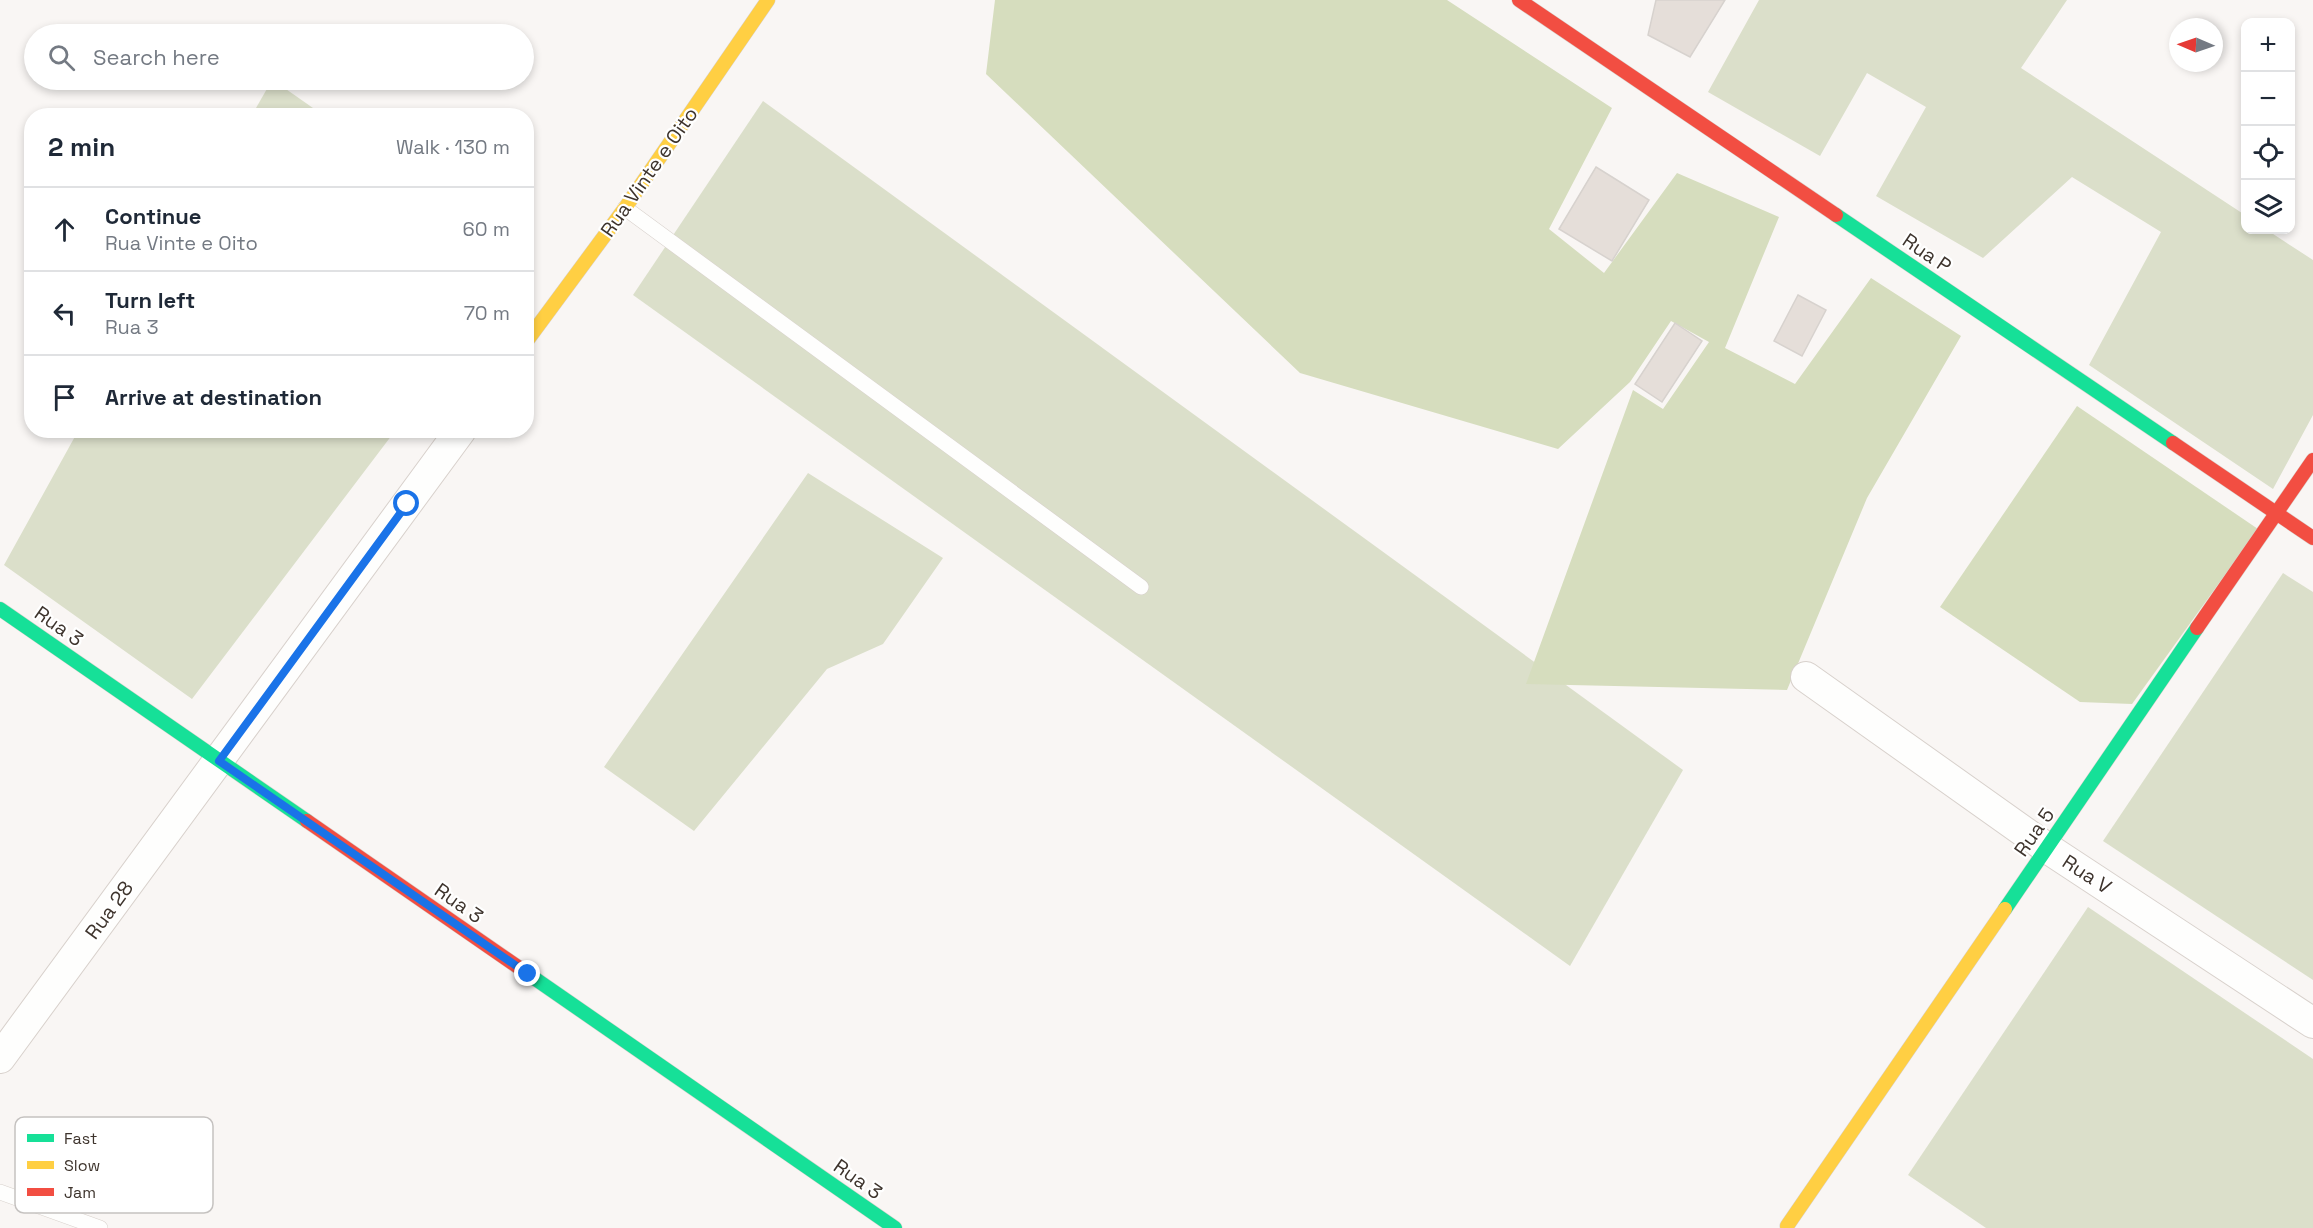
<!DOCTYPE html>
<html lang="en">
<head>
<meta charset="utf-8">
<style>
	body { margin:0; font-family:"Space Grotesk",sans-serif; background:#f2f2f3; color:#1f2937 }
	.controls { position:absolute; right:18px; top:18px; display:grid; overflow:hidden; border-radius:12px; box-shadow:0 3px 9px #0003 }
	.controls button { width:54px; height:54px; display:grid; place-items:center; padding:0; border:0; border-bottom:2px solid #e0e1e3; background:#fff; color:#1f2937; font:30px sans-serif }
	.compass { position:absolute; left:2169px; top:18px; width:54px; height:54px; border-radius:50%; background:#fff; box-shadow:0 3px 9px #0003; rotate:272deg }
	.stop { position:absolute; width:18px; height:18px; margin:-14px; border:4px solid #1a73e8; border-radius:50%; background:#fff }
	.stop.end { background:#1a73e8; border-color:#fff; box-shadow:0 2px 6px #0008 }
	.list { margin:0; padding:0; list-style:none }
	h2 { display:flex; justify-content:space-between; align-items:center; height:78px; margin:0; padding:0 24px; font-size:26px }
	h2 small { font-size:20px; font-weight:400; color:#747a83 }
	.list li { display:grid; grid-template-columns:39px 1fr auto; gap:18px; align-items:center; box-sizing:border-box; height:84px; padding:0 24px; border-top:2px solid #e0e1e3 }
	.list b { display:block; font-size:22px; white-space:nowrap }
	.list p { margin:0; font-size:20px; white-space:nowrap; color:#747a83 }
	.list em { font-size:20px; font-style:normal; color:#747a83 }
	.icon { flex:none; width:33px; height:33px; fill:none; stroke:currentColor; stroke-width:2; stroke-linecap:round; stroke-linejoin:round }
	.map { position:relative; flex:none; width:2313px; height:1228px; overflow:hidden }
	.search { position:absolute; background:#fff; box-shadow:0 3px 9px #0003; left:24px; top:24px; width:510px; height:66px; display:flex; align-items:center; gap:15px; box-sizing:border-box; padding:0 21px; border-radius:33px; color:#747a83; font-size:22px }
	.panel { position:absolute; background:#fff; box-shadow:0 3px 9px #0003; left:24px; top:108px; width:510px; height:330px; border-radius:24px }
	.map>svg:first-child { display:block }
	.green { fill:#dbdfca }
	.forest { fill:#d6ddbe }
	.building { fill:#e5ded9; stroke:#d7d2ce; stroke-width:1.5 }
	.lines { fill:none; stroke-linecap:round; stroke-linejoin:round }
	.lane-casing { stroke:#d8d1cc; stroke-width:16 }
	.street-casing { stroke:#d8d1cc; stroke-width:32 }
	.fast-casing { stroke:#d8d1cc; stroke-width:15 }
	.slow-casing { stroke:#d8d1cc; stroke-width:15 }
	.jam-casing { stroke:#d8d1cc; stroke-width:15 }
	.lane { stroke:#fefefd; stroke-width:15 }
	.street { stroke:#fefefd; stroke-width:30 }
	.fast { stroke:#16e098; stroke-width:14 }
	.slow { stroke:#ffcf43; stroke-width:14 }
	.jam { stroke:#f24e42; stroke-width:14 }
	.route { stroke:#1a73e8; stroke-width:8 }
	.labels { text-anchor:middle; stroke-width:4.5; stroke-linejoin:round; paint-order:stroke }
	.street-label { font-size:20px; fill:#3e342d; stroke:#fff }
	.key { fill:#fff; stroke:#c5c2c0; stroke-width:1.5 }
	.key-label { font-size:16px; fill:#3e342d }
</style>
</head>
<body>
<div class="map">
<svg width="2313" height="1228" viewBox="0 0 2313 1228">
	<rect width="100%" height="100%" fill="#f9f6f4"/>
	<!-- green -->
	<g class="green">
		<polygon points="1759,0 2067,0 2021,68 2245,215 2246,230 2267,230 2313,260 2313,415 2273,489 2089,365 2161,232 2072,177 1983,258 1876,196 1926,107 1867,73 1820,156 1708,92"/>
		<polygon points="272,80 273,80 323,115 252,115"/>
		<polygon points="763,101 1683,770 1570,966 633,295"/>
		<polygon points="78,431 78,430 395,431 192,699 4,565"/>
		<polygon points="808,473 943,558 883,644 827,669 694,831 604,767"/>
		<polygon points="2283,573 2313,592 2313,980 2103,841"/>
		<polygon points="2088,907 2313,1059 2313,1228 1986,1228 1908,1175"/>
	</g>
	<!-- forest -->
	<g class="forest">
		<polygon points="995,0 1447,0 1612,108 1549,229 1604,273 1677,173 1779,217 1725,348 1795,384 1871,278 1961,336 1867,498 1787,690 1526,684 1633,390 1663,409 1709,342 1671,321 1630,382 1558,449 1300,373 986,74"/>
		<polygon points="2077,406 2258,529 2132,704 2080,702 1940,607"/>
	</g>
	<!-- building -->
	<g class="building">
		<polygon points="1656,0 1725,0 1690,57 1648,35"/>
		<polygon points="1596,167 1649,200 1612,261 1559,229"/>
		<polygon points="1798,295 1826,310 1802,356 1774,341"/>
		<polygon points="1675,323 1702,341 1662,402 1635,384"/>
	</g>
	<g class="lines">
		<defs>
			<g id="lane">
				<polyline points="625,208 1141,587"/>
				<polyline points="0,1192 100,1228"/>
			</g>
			<g id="street">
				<polyline points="1806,677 2047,848 2313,1023"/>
				<polyline points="0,1058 461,430"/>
			</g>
			<g id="fast">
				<polyline points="1836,215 2173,443"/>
				<polyline points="0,609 307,821"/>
				<polyline points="2005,909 2197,628"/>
				<polyline points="521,969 895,1228"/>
			</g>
			<g id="slow">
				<polyline points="526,342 625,208 768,0"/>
				<polyline points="1787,1226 2005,909"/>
			</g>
			<g id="jam">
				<polyline points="1519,0 1836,215"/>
				<polyline points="2173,443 2313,538"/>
				<polyline points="2197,628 2313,460"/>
				<polyline points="307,821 521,969"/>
			</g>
		</defs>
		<!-- lane casing -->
		<use href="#lane" class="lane-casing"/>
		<!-- street casing -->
		<use href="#street" class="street-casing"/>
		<!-- fast casing -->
		<use href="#fast" class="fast-casing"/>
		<!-- slow casing -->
		<use href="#slow" class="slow-casing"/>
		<!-- jam casing -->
		<use href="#jam" class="jam-casing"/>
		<!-- lane -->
		<use href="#lane" class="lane"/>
		<!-- street -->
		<use href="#street" class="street"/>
		<!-- fast -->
		<use href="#fast" class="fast"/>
		<!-- slow -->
		<use href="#slow" class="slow"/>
		<!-- jam -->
		<use href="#jam" class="jam"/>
	</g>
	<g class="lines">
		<!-- route -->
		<polyline class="route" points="407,504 219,761 528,974"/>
	</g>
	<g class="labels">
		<!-- street labels -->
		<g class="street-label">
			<text transform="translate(649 172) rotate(-55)" y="7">Rua Vinte e Oito</text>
			<text transform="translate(1927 253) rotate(34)" y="7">Rua P</text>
			<text transform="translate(59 626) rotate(35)" y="7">Rua 3</text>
			<text transform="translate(2034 832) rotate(-55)" y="7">Rua 5</text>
			<text transform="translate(2087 874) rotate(33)" y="7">Rua V</text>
			<text transform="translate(459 903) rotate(35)" y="7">Rua 3</text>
			<text transform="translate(109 910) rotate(-54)" y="7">Rua 28</text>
			<text transform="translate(858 1179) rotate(35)" y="7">Rua 3</text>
		</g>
	</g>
	<!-- legend -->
	<rect x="15" y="1117" width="198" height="96" rx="9" class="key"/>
	<rect x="27" y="1134" width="27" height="8" fill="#16e098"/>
	<rect x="27" y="1161" width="27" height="8" fill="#ffcf43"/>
	<rect x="27" y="1188" width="27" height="8" fill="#f24e42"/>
	<g class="key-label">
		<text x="64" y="1144">Fast</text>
		<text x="64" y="1171">Slow</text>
		<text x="64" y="1198">Jam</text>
	</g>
</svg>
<div class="controls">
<button>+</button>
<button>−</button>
<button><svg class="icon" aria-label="locate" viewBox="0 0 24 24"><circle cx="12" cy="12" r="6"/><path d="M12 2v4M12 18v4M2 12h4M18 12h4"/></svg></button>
<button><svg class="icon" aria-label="layers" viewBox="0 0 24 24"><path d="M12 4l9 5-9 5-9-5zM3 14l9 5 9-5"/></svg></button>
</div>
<svg class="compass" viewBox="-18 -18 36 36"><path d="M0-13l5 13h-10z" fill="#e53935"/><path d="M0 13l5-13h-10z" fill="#747a83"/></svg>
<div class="stop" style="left:407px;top:504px"></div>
<div class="stop end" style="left:528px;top:974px"></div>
<div class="search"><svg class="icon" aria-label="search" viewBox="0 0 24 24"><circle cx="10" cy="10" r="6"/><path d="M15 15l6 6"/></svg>Search here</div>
<section class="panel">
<h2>2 min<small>Walk · 130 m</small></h2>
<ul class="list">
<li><svg class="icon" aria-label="ahead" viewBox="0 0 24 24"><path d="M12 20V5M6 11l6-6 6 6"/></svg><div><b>Continue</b><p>Rua Vinte e Oito</p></div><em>60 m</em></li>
<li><svg class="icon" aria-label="left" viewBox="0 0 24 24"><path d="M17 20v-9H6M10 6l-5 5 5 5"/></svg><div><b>Turn left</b><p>Rua 3</p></div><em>70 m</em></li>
<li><svg class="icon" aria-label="arrive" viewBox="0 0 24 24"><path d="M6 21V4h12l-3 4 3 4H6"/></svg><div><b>Arrive at destination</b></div></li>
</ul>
</section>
</div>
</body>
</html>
